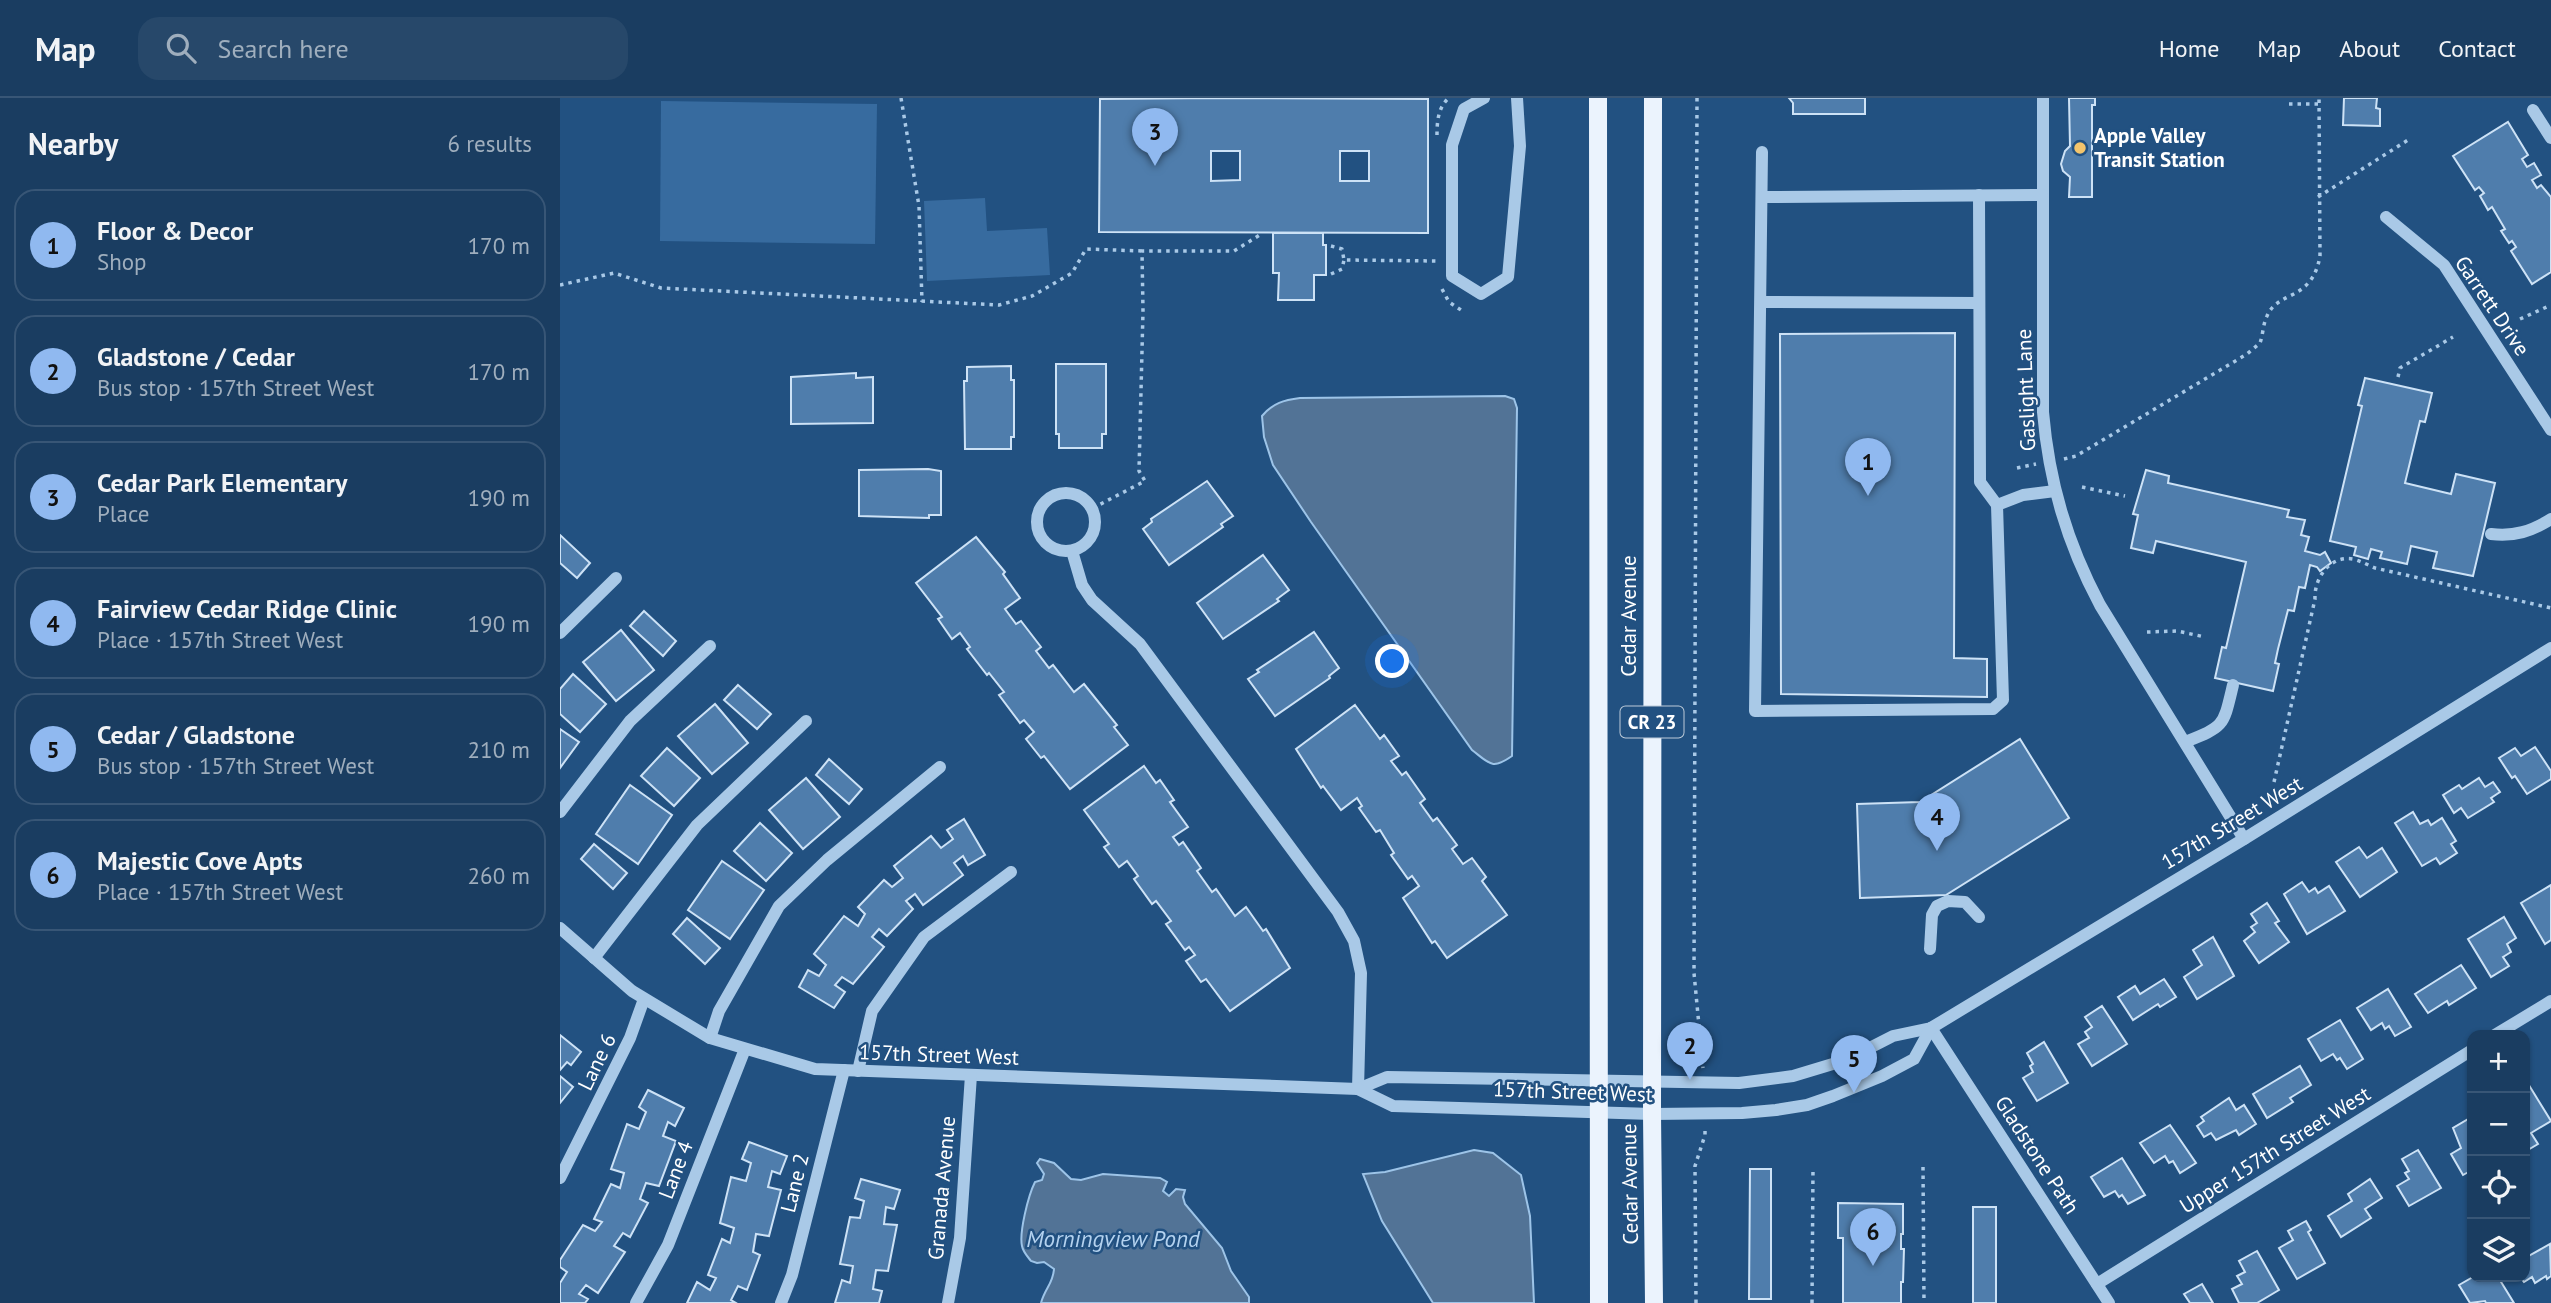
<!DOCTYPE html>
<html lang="en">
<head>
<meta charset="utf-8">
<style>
	body { margin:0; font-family:"PT Sans",sans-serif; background:#27486a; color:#f1f3f6 }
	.controls { position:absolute; right:21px; bottom:21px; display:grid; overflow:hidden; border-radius:14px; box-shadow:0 2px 5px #0004 }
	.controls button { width:63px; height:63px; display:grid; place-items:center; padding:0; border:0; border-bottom:2px solid #385676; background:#1a3d61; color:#f1f3f6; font:35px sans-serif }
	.you { position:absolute; left:833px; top:564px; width:24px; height:24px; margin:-18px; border:5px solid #fff; border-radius:50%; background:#1a73e8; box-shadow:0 0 0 10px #1a73e833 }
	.badge { display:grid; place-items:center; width:46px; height:46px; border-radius:50%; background:#90b9f0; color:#111; font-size:23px; font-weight:700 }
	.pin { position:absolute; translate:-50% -58px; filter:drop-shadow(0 2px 4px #0008) }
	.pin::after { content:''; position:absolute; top:37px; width:24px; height:21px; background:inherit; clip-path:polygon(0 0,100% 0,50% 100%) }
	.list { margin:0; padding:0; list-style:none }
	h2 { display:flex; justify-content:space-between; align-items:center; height:91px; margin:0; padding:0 28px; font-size:30px }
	h2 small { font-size:23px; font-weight:400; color:#9faebd }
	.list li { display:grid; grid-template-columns:46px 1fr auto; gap:21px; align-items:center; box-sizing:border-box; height:112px; margin:0 14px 14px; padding:0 14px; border:2px solid #385676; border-radius:21px }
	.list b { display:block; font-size:26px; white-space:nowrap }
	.list p { margin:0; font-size:23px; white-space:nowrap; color:#9faebd }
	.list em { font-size:23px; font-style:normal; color:#9faebd }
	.icon { flex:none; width:38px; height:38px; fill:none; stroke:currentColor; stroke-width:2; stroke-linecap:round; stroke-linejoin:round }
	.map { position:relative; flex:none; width:1991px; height:1205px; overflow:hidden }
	header { display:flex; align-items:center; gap:42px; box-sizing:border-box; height:98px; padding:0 35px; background:#1a3d61; border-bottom:2px solid #385676 }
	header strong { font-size:33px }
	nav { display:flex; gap:38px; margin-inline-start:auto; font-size:24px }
	.search { width:490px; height:63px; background:#27486a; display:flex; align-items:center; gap:18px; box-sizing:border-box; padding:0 24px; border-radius:21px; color:#9faebd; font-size:26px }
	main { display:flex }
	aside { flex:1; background:#1a3d61 }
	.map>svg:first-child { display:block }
	.green { fill:#376b9f }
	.water { fill:#527396; stroke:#9dc4e8; stroke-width:2 }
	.building { fill:#4f7dac; stroke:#cde2f6; stroke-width:2; fill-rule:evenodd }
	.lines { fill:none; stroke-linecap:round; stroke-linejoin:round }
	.path { stroke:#a9c9e7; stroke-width:3.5; stroke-dasharray:3.5 5; stroke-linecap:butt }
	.minor { stroke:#a9c9e7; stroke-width:12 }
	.major { stroke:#ebf3fd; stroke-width:18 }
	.poi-dot { fill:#f3c46c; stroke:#225181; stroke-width:2.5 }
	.labels { text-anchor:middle; stroke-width:5; stroke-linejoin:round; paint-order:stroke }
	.shield { fill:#225181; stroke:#bdcbd9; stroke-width:2 }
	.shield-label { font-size:19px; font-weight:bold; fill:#fff }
	.poi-label { font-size:21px; font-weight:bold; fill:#fff; stroke:#225181; text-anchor:start }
	.street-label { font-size:21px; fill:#fff; stroke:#225181 }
	.water-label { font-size:23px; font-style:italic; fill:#b4d2ef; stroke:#225181 }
</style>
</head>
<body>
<header>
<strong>Map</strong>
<div class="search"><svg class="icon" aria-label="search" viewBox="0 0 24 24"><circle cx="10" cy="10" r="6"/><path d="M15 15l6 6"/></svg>Search here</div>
<nav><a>Home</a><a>Map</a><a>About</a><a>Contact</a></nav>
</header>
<main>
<aside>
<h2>Nearby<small>6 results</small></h2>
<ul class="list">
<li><span class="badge">1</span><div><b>Floor &amp; Decor</b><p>Shop</p></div><em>170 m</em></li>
<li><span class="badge">2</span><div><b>Gladstone / Cedar</b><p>Bus stop · 157th Street West</p></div><em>170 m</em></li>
<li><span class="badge">3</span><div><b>Cedar Park Elementary</b><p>Place</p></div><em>190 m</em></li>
<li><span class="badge">4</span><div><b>Fairview Cedar Ridge Clinic</b><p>Place · 157th Street West</p></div><em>190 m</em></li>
<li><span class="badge">5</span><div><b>Cedar / Gladstone</b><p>Bus stop · 157th Street West</p></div><em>210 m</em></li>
<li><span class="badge">6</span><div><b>Majestic Cove Apts</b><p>Place · 157th Street West</p></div><em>260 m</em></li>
</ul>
</aside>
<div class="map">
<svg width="1991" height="1205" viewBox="0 0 1991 1205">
	<rect width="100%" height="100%" fill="#225181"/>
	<!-- green -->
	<g class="green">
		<polygon points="101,3 317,6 315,146 100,143"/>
		<polygon points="425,100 427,133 487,130 490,177 367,183 364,103"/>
	</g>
	<!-- water -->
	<g class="water">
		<path d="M945,298L954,301L957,310L952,658C932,672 930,666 912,652L751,424L713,367L704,339L702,318C713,305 724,302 740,300Z"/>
		<polygon points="914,1052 933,1055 961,1077 970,1118 974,1205 873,1205 822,1123 803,1076 825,1074"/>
		<path d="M480,1061L494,1065L511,1081L521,1082L543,1076L600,1080L607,1084L603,1093L609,1098L616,1091L625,1092L623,1099L625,1106L662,1150L671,1173L689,1199V1205H481C485,1190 493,1186 494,1171L484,1164L477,1165L471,1163C468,1159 463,1154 462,1148C459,1135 468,1098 475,1084L482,1082L484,1076L477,1065Z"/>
	</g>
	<!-- building -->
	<g class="building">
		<path d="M660,0L868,1V135L539,134L540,1ZM651,53H680V82L651,83ZM780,53H809V83H780Z"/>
		<polygon points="1229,0 1305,0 1305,16 1233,16 1233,5"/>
		<polygon points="1509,0 1535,0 1535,7 1532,7 1532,99 1509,99 1510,79 1503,73 1501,66 1505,53 1510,48"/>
		<polygon points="1784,0 1817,0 1816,10 1820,11 1820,28 1783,27"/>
		<polygon points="1948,24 1968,57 1962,61 1967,69 1974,65 1981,77 1972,82 1977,90 1981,87 1991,99 1991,174 1972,186 1951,153 1956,149 1952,143 1949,145 1941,133 1945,131 1932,109 1928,112 1920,98 1924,95 1919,89 1915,92 1893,58"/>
		<polygon points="713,135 763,135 763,147 766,147 766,177 754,177 754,202 718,202 719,175 713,175"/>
		<polygon points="1395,235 1394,560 1427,561 1427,599 1221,596 1220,236"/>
		<polygon points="496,266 546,266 546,336 542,336 542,350 499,350 499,336 496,336"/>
		<polygon points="451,268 451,282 454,282 454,339 451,339 451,351 405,351 404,283 407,283 407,269"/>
		<polygon points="296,275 296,280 313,279 313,325 231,326 231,279"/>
		<polygon points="1805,280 1872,295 1865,324 1860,323 1845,385 1891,396 1896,376 1935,385 1913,478 1873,470 1877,454 1851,448 1847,466 1820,460 1822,454 1811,451 1808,461 1794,457 1796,449 1770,443 1802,308 1798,307"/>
		<polygon points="368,371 381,373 381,417 369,417 369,420 299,418 299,372"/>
		<polygon points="1586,372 1609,378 1608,385 1729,412 1727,419 1745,422 1741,437 1749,439 1745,453 1760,457 1765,454 1771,465 1760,473 1757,469 1750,467 1745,490 1739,489 1734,513 1728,512 1718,551 1715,565 1719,566 1713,593 1655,580 1662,549 1666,550 1686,464 1596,443 1593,455 1571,450 1578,417 1573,416"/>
		<polygon points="647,383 673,418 661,426 663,429 609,467 583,431 592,424 591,421"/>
		<polygon points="0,437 30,465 17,480 0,465"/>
		<polygon points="416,439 445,474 443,476 460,500 445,511 456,526 461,523 481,549 476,553 489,570 493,567 514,594 524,586 557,627 554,629 568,647 510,691 484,658 481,660 466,641 474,634 464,622 460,625 439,597 444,594 429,575 427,577 407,551 410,549 400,535 392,541 378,521 382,519 356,485"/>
		<polygon points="703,457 729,492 717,501 719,503 663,541 637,505"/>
		<polygon points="84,513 116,543 103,558 70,528"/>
		<polygon points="61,532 94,572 56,603 23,564"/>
		<polygon points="754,534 779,570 769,578 770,580 715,618 688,581 699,574 697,572"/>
		<polygon points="13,576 46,606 20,634 0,616 0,591"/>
		<polygon points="178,587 211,616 197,631 164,602"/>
		<polygon points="155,606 188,645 152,676 118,638"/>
		<polygon points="795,607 820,641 824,637 839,658 831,663 842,677 846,674 865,701 860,705 873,723 877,720 897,747 892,751 903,766 912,760 926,779 922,783 947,817 887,860 875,843 872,845 843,800 859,788 852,778 848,781 831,757 834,755 820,732 816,734 799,710 802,708 797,700 781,712 763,688 761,690 736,651"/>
		<polygon points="0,631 19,644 0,670"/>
		<polygon points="1460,641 1509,720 1386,797 1300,800 1297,706 1360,704"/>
		<polygon points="1975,649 1991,673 1991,681 1967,696 1955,678 1952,680 1939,660 1955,650 1961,658"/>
		<polygon points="107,650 140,680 114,708 81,678"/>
		<polygon points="269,661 302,691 289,706 256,677"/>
		<polygon points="584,668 596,685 600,682 614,702 610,704 628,729 613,739 619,747 623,744 641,770 637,773 652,794 656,791 675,818 686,809 703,833 706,831 730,870 670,913 646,881 641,884 626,863 635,857 629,849 625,852 606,826 611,823 596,803 592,806 574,781 578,778 567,763 559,769 544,749 549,746 524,712"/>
		<polygon points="246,680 280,719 243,751 209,712"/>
		<polygon points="1919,680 1925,689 1933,684 1940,694 1931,700 1934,704 1908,720 1901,710 1894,715 1883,697 1899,687 1902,691"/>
		<polygon points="70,687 112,717 78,766 36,736"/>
		<polygon points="1853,714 1860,726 1868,722 1871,727 1882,720 1896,743 1891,746 1897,755 1880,766 1876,760 1862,768 1835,725"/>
		<polygon points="404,721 425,757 408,767 403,758 394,765 403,777 363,807 355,796 346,803 353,811 327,838 319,831 312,839 324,849 293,886 282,879 275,887 285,894 274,910 239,889 248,872 259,878 266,867 254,856 284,818 298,828 305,816 298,809 324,782 332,789 343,780 334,768 371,738 381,750 393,741 387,732"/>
		<polygon points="200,725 232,755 206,783 174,753"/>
		<polygon points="34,746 67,775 53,791 21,761"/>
		<polygon points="1799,749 1807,760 1822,750 1837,774 1800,799 1776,764"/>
		<polygon points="162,763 204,792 170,841 128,812"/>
		<polygon points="1742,784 1749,794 1755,790 1758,795 1769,788 1785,813 1747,836 1724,796"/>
		<polygon points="1991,787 1991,842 1985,846 1961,805"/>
		<polygon points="1707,805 1719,823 1715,825 1729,844 1699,865 1684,843 1695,834 1691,829 1697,825 1691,816"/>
		<polygon points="1944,819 1956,840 1947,846 1951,854 1943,859 1949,868 1931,879 1908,841"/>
		<polygon points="127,820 160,850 145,866 113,836"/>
		<polygon points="1653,839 1674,878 1637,901 1624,879 1642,867 1633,852"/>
		<polygon points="1901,867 1916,890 1889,907 1887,903 1868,915 1855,896"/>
		<polygon points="1604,881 1616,899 1600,909 1598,906 1573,922 1558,899 1575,888 1580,896"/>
		<polygon points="1828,891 1851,929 1835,938 1829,928 1825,931 1822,925 1811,932 1797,910"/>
		<polygon points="1542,908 1567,946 1532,968 1518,946 1529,940 1525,934 1532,929 1525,919"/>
		<polygon points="1780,922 1803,961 1787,971 1780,960 1777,962 1773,956 1761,963 1748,941"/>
		<polygon points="0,937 21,954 11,967 7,964 0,972"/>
		<polygon points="1484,944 1508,985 1477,1003 1463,980 1473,974 1470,968 1473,966 1467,955"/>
		<polygon points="1740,968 1751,987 1730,1000 1733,1004 1707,1020 1693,996"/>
		<polygon points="0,978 13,989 0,1005"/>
		<polygon points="1967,984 1991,1023 1971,1035 1978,1046 1966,1053 1965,986"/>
		<polygon points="88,992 124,1010 115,1028 108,1024 103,1038 116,1043 99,1088 86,1085 80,1101 88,1105 70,1139 63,1135 54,1148 65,1154 38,1195 26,1187 19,1196 28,1201 25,1205 0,1205 0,1185 7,1174 0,1169 0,1162 23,1127 35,1133 42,1124 34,1121 51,1086 60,1090 64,1075 51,1071 67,1026 79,1031 86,1014 79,1009"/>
		<polygon points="1669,1000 1676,1012 1684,1007 1696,1026 1679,1037 1676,1032 1656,1042 1651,1035 1644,1039 1637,1028 1644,1023 1641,1019"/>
		<polygon points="1910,1020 1912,1072 1903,1077 1891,1056 1901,1050 1893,1030"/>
		<polygon points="1610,1027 1636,1065 1620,1075 1613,1063 1609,1065 1605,1058 1594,1065 1580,1045"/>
		<polygon points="189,1044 227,1058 220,1076 212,1073 208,1089 221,1092 209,1138 196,1136 193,1154 200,1157 187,1192 178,1188 171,1202 176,1205 127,1205 137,1184 150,1192 156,1180 148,1177 162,1141 170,1145 174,1130 160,1125 171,1079 186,1083 191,1065 182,1061"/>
		<polygon points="1858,1052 1881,1090 1849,1108 1837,1088 1849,1081 1845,1075 1849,1073 1842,1061"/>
		<polygon points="1562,1060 1585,1097 1568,1106 1562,1097 1559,1099 1555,1093 1544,1099 1531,1079"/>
		<polygon points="1190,1071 1211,1071 1211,1201 1189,1201"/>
		<polygon points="301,1081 340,1092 334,1111 326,1109 324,1126 337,1127 328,1173 316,1172 313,1191 322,1193 319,1205 275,1205 282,1182 290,1185 293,1168 280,1166 290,1119 300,1120 304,1103 295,1100"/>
		<polygon points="1810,1081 1822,1100 1805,1111 1811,1120 1781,1139 1768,1118 1792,1103 1788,1096"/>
		<polygon points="1278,1105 1343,1106 1343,1136 1341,1136 1341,1151 1344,1151 1343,1184 1341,1184 1341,1205 1283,1205 1283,1140 1278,1140"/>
		<rect x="1413" y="1109" width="23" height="96"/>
		<polygon points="1746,1123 1751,1132 1748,1134 1765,1165 1737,1181 1719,1150 1733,1142 1728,1133"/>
		<polygon points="1990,1146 1991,1178 1987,1181 1986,1178 1975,1185 1972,1179 1964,1184 1960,1179 1965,1179 1965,1160"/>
		<polygon points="1697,1153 1719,1192 1697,1205 1679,1205 1672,1191 1682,1186 1677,1178 1685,1174 1679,1163"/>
		<polygon points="1913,1179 1938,1179 1954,1205 1926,1205 1925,1203 1910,1205 1899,1187"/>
		<polygon points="1642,1186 1653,1205 1630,1205 1624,1196"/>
	</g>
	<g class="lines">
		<!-- path -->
		<g class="path">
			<polyline points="341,0 359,108 362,204"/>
			<polyline points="1137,0 1134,875 1143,970"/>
			<polyline points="1729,6 1758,6"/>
			<path d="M877,37C877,24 878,9 889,0"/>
			<polyline points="1758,99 1848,42"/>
			<polyline points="771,148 782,151 784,162 877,163"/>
			<polyline points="771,176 782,171 784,162"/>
			<polyline points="0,187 54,175 101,190 439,207 472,198 512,175 526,151 582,153"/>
			<polyline points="882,191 889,204 904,214"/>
			<polyline points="1960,221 1991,207"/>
			<polyline points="1838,279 1840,270 1893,239"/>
			<path d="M1504,361L1516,358L1687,256L1700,245C1703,237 1703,226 1707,218C1718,192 1752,204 1760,158L1759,0"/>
			<polyline points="1457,370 1476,366"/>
			<polyline points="1522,389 1565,398"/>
			<polyline points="533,410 585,383 579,373 583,213 582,153 674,153 703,135"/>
			<polyline points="1587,534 1617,533 1645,539"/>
			<path d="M1714,684L1755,501C1754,480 1770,457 1793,461C1801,463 1808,467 1815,470L1991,510"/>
			<polyline points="1363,1069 1364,1205"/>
			<polyline points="1136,1205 1135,1068 1145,1037 1145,1030"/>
			<polyline points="1252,1205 1253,1070"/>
		</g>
		<!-- minor -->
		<g class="minor">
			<polyline points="924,0 904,11 892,47 892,178 921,196 948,179 960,48 957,0"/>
			<path d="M1483,0V314C1489,384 1507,445 1540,507L1684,741"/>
			<polyline points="1973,12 1991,40"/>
			<polyline points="1202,54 1195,613 1433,611 1443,602 1437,407 1463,397 1495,393"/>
			<polyline points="1419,97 1420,384 1437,407"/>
			<polyline points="1203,99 1482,97"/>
			<polyline points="1826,119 1884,167 1991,332"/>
			<polyline points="1201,204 1419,205"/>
			<circle cx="506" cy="424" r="29"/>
			<path d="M1931,436C1954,439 1972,433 1991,421"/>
			<polyline points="512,453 522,487 532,502 580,546 778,814 794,843 801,875 798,991"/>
			<polyline points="0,535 56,480"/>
			<path d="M1625,644C1665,628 1663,629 1673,587"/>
			<polyline points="0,714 70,623 150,548"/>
			<polyline points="0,830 72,893 150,940 255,971 798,991 827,979 1179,985 1233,978 1286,962 1333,938 1371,930 1684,741 1991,550"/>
			<polyline points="1370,851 1372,817 1377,808 1388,803 1405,804 1419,819"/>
			<polyline points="34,860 137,727 246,623"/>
			<polyline points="1371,930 1549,1205"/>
			<polyline points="1935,937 1991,903"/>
			<polyline points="150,940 159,913 219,808 267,762 380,669"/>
			<polyline points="298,973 312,913 364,839 451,774"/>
			<polyline points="798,991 833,1008 1092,1016 1182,1015 1216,1012 1247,1007 1273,998 1322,978 1354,961 1371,930"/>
			<polyline points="0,1080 70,940 84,901"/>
			<polyline points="1537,1186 1912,952"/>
			<polyline points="76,1205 108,1147 185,951"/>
			<polyline points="221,1205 232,1177 284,972"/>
			<polyline points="388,1205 400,1140 411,977"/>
		</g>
		<!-- major -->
		<g class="major">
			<polyline points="1038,0 1039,1205"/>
			<polyline points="1093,0 1092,1016 1094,1205"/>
		</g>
	</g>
	<!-- markers -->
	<circle class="poi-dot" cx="1520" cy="50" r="7"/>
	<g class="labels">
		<!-- shield labels -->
		<rect class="shield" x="1060.5" y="608.5" width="63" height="31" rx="5"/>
		<g class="shield-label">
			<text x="1092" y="631">CR 23</text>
		</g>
		<!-- poi labels -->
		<g class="poi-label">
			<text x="1534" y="45">Apple Valley<tspan x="1534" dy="24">Transit Station</tspan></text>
		</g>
		<!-- street labels -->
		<g class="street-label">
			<text transform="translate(1932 208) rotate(56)" y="7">Garrett Drive</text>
			<text transform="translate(1466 292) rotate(-92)" y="7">Gaslight Lane</text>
			<text transform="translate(1069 518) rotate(-90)" y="7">Cedar Avenue</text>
			<text transform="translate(1672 725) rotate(-31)" y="7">157th Street West</text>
			<text transform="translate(379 957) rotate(2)" y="7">157th Street West</text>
			<text transform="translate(37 964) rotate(-64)" y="7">Lane 6</text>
			<text transform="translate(1013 994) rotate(2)" y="7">157th Street West</text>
			<text transform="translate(1715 1052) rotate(-32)" y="7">Upper 157th Street West</text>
			<text transform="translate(1477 1057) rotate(57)" y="7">Gladstone Path</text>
			<text transform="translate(116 1072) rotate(-69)" y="7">Lane 4</text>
			<text transform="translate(235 1085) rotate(-76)" y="7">Lane 2</text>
			<text transform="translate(1070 1086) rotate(-91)" y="7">Cedar Avenue</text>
			<text transform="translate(382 1090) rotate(-85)" y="7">Granada Avenue</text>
		</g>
		<!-- water labels -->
		<g class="water-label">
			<text x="553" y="1149">Morningview Pond</text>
		</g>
	</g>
</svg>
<div class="controls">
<button>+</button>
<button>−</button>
<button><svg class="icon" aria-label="locate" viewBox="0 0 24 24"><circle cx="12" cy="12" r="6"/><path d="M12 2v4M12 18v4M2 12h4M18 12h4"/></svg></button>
<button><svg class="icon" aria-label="layers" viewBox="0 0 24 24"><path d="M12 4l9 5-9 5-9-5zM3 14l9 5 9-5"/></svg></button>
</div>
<div class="you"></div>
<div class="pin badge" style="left:1308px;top:398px">1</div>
<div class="pin badge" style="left:1130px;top:982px">2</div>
<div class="pin badge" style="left:595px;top:68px">3</div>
<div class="pin badge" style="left:1377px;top:753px">4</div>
<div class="pin badge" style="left:1294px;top:995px">5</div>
<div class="pin badge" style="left:1313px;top:1168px">6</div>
</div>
</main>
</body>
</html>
